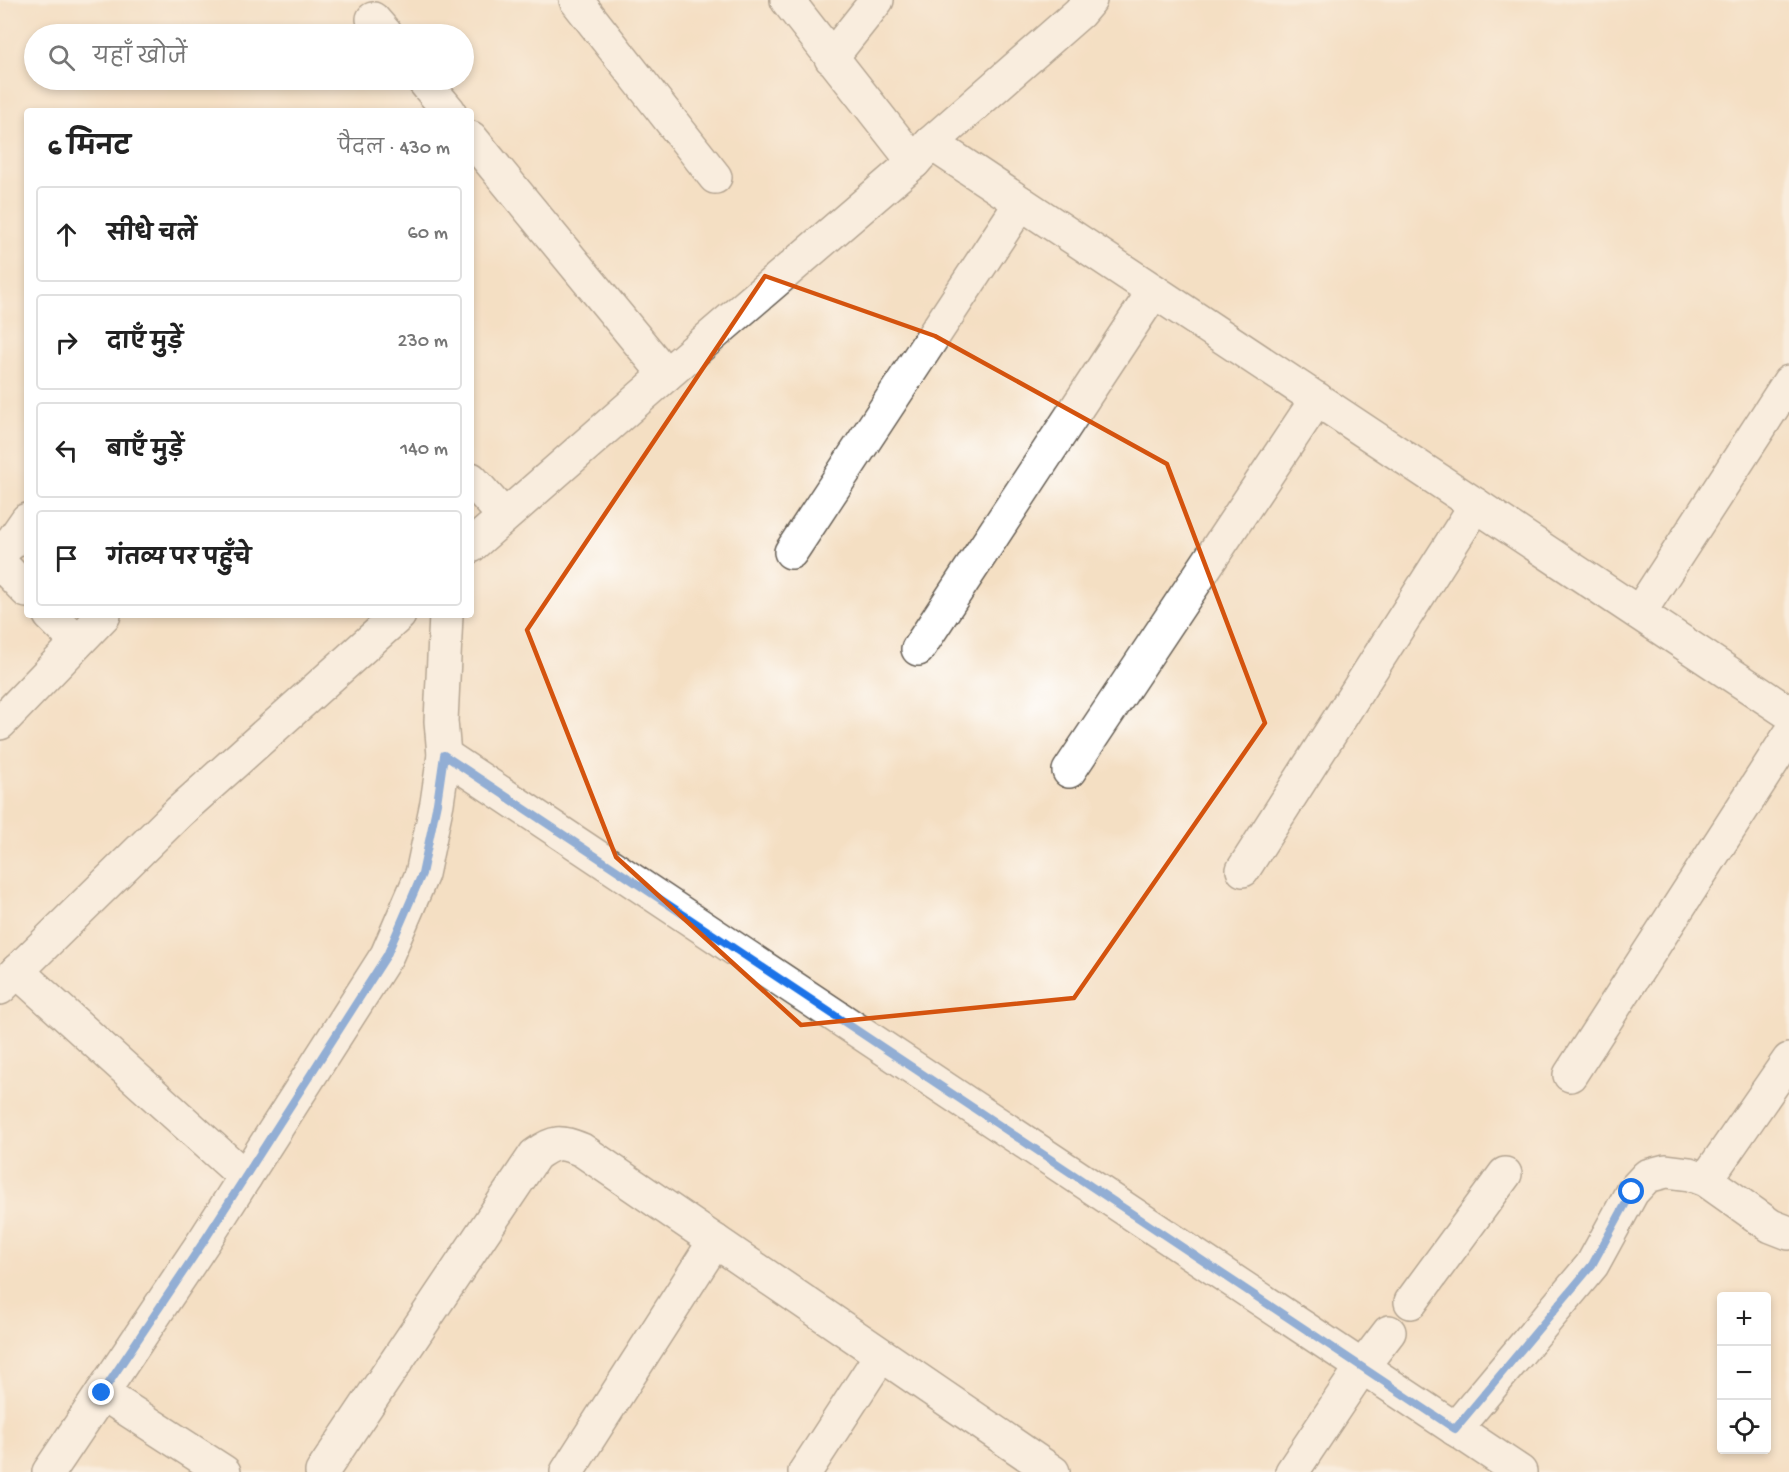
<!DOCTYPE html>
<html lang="hi">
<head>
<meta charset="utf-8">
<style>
	body { margin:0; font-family:"Gochi Hand","Playpen Sans Deva",sans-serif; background:#f2f2f2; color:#222 }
	.controls { position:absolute; right:18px; bottom:18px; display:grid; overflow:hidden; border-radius:6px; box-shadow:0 3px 9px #0003 }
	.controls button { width:54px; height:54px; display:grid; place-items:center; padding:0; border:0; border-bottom:2px solid #e0e0e0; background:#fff; color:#222; font:30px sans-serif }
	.stop { position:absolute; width:18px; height:18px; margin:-14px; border:4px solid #1a73e8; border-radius:50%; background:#fff }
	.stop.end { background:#1a73e8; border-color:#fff; box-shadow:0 2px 6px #0008 }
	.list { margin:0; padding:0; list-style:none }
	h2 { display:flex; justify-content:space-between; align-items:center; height:78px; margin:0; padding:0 24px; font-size:26px }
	h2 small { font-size:20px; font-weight:400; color:#767676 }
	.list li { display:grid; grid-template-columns:39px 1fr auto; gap:18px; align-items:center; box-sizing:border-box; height:96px; margin:0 12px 12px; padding:0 12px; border:2px solid #e0e0e0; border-radius:6px }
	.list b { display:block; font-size:22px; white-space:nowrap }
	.list em { font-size:20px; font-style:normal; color:#767676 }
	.icon { flex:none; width:33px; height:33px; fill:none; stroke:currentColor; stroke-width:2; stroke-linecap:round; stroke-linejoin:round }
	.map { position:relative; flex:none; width:1789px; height:1472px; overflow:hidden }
	.search { position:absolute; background:#fff; box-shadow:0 3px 9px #0003; left:24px; top:24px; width:450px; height:66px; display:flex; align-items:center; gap:15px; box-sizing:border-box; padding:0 21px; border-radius:33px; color:#767676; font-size:22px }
	.panel { position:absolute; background:#fff; box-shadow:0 3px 9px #0003; left:24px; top:108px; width:450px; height:510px; border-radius:6px }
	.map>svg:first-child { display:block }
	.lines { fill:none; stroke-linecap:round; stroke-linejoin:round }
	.minor-casing { stroke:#686056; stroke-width:36 }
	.minor { stroke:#fff; stroke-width:33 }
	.route { stroke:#1a73e8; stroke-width:8 }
	.marked { fill:none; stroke:#d4530e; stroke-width:4.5; stroke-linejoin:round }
</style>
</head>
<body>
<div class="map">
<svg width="1789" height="1472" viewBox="0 0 1789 1472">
	<rect width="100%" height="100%" fill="#fff"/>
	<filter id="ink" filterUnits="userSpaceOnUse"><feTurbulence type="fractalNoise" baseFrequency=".0167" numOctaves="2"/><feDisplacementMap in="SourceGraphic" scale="12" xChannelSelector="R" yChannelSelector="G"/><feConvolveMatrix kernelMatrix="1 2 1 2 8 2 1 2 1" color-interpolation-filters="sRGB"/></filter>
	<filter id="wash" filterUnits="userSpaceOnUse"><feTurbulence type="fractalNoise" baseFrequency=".008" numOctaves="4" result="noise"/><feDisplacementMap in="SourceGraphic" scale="24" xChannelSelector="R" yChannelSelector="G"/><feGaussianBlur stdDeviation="1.35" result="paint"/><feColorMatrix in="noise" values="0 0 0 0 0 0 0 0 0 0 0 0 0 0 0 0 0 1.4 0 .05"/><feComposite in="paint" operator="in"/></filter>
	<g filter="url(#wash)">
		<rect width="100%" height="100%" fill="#f4dfc3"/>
	</g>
	<g filter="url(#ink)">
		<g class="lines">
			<defs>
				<g id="minor">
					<polyline points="576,0 715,177"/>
					<polyline points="787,0 914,162"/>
					<polyline points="373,19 386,34"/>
					<polyline points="831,58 877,0"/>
					<polyline points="423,80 449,111"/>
					<polyline points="471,138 666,375"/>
					<polyline points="931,143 1789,713"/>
					<polyline points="471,479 504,516"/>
					<polyline points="471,546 666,375 914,162 931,143 1079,13 1090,0"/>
					<polyline points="0,552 11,543 27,520"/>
					<polyline points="791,552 1021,203"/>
					<polyline points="0,563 27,591"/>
					<polyline points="1639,613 1789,382"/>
					<polyline points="50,615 77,642"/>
					<polyline points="918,649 1154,291"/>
					<polyline points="0,723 104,615"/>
					<polyline points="444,755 1520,1472"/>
					<polyline points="1069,771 1317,399"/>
					<polyline points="1243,870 1476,505"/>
					<polyline points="17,971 245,1177"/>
					<polyline points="0,988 179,812 399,615"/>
					<polyline points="1570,1075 1789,736"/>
					<polyline points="1706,1180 1789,1060"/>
					<polyline points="1411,1302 1505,1174"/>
					<polyline points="102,1393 224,1472"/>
					<polyline points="1455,1429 1592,1265 1632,1192 1647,1176 1666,1171 1690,1174 1706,1180 1771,1226 1789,1233"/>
					<polyline points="49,1472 206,1238 387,955 422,874 437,803 444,755 441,721 446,615"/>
					<path d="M322,1472L535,1155C554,1141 560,1141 582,1150L1053,1472"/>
					<polyline points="567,1472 715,1241"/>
					<polyline points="805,1472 881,1355"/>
					<polyline points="1292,1472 1362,1367 1389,1332"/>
				</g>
			</defs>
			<!-- minor casing -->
			<use href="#minor" class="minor-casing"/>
			<!-- minor -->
			<use href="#minor" class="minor"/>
		</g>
	</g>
	<g class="lines" filter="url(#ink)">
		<!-- route -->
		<polyline class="route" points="102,1393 206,1238 387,955 422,874 437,803 444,755 1455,1429 1592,1265 1632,1192"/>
	</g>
	<!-- marked area -->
	<path d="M0 0H1789V1472H0ZM765,276L935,336L1167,464L1265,723L1074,998L801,1025L616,857L527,630Z" fill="#f4dfc3" fill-opacity=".55" fill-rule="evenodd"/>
	<path class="marked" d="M765,276L935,336L1167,464L1265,723L1074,998L801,1025L616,857L527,630Z"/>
</svg>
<div class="controls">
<button>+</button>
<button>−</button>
<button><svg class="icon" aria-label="locate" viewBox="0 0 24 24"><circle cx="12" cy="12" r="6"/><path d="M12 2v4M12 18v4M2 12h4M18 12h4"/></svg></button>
</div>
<div class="stop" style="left:1632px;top:1192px"></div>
<div class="stop end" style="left:102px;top:1393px"></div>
<div class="search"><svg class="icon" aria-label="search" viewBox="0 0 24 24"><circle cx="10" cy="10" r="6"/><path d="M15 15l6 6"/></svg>यहाँ खोजें</div>
<section class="panel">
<h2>6 मिनट<small>पैदल · 430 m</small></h2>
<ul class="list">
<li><svg class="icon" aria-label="ahead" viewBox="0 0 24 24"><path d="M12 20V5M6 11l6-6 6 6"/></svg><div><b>सीधे चलें</b></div><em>60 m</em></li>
<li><svg class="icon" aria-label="right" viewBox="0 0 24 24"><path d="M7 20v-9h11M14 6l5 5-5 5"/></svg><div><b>दाएँ मुड़ें</b></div><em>230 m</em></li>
<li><svg class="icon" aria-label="left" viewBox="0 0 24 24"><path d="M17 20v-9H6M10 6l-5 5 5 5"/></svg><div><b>बाएँ मुड़ें</b></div><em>140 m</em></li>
<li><svg class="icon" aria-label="arrive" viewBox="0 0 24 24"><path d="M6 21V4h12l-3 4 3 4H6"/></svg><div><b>गंतव्य पर पहुँचे</b></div></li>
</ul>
</section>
</div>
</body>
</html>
